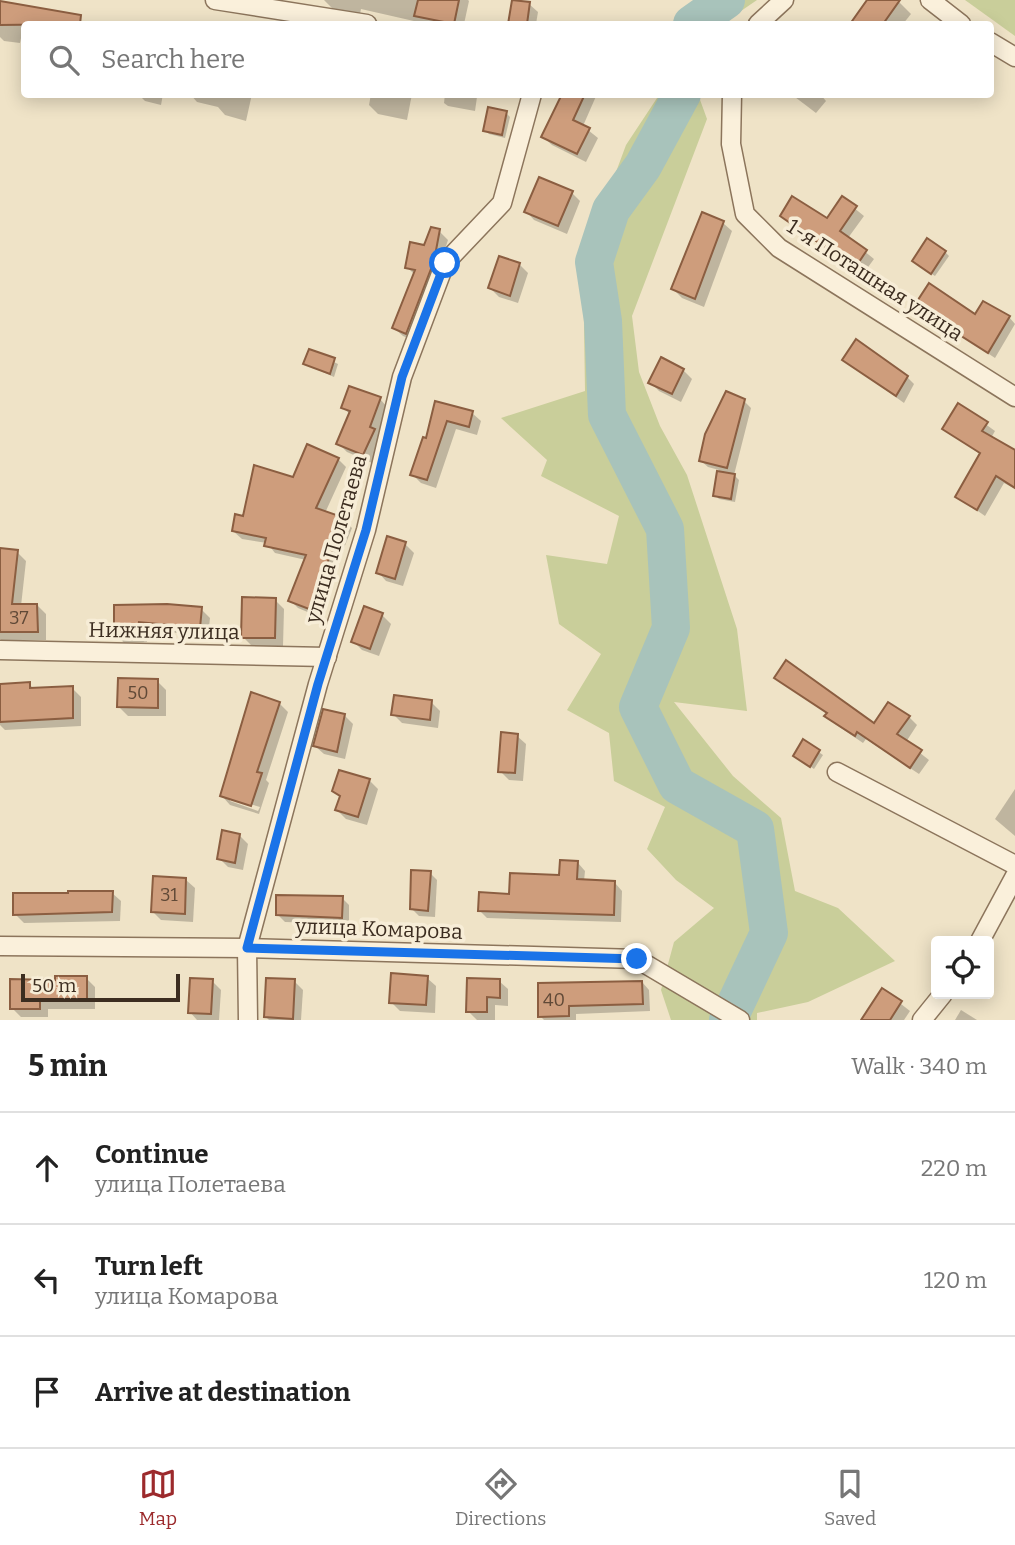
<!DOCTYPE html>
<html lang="en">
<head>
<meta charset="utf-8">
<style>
	body { margin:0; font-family:Bitter,serif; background:#f2f2f2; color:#222 }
	.controls { position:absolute; right:21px; bottom:21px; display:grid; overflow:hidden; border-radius:7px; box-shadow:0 4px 18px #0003 }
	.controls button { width:63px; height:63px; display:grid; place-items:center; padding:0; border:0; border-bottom:2px solid #e0e0e0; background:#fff; color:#222; font:35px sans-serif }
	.scale { position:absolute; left:21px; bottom:18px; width:159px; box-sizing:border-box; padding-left:7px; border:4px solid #3c2d20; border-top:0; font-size:19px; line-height:24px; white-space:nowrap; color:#3c2d20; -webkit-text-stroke:5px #f7edd7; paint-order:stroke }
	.stop { position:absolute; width:21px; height:21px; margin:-16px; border:5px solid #1a73e8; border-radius:50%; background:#fff }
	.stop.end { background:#1a73e8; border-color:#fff; box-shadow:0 2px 7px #0008 }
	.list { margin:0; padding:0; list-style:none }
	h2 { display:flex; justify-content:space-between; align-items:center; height:91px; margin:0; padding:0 28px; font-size:30px }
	h2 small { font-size:23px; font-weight:400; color:#767676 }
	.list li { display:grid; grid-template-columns:46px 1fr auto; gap:21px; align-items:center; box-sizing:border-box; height:112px; padding:0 28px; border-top:2px solid #e0e0e0 }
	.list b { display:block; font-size:26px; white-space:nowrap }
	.list p { margin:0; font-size:23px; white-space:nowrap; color:#767676 }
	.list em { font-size:23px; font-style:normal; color:#767676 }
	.icon { flex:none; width:38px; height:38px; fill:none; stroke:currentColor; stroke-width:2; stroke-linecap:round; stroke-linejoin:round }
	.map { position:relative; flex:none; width:1015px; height:1020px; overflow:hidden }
	.search { position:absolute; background:#fff; box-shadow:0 4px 18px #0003; left:21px; right:21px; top:21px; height:77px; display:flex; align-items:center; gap:18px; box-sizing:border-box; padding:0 24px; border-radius:7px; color:#767676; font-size:26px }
	.sheet { height:427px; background:#fff }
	nav { display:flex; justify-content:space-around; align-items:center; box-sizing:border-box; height:98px; border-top:2px solid #e0e0e0; background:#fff; font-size:19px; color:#767676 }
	nav a { display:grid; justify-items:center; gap:4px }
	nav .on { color:#9c2a2c }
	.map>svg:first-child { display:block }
	.green { fill:#c9ce9a }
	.shadow { fill:#0003; fill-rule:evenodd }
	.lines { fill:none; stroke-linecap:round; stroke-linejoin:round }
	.river { stroke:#a8c3bb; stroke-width:38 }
	.building { fill:#ce9d7c; stroke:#8b5e41; stroke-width:2 }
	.street-casing { stroke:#8c755c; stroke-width:21 }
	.street { stroke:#faf0db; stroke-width:18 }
	.route { stroke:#1a73e8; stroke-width:9 }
	.labels { text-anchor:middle; stroke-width:7; stroke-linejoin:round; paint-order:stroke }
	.number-label { font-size:18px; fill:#604937 }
	.street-label { font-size:21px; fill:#3c2d20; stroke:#f7edd7 }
</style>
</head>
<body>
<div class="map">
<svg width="1015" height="1020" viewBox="0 0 1015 1020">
	<rect width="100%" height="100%" fill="#efe3c7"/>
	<!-- green -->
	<g class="green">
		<polygon points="703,0 757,0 722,24 680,24 676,18"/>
		<polygon points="965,0 1015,0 1015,36"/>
		<polygon points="659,95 699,97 707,119 632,316 639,372 660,426 687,475 737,629 747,711 674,702 733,776 781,818 795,891 838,908 895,961 808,1002 757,1013 757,1020 671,1020 661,990 674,942 714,908 676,880 647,849 665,807 614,781 609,733 567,710 601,654 559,624 546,555 607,564 619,516 541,476 547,460 501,418 585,391 583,261 626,145"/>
	</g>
	<!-- shadow -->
	<g class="shadow">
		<polygon points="324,0 468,0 469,1 464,24 427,24 361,9 360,14 333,9"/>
		<polygon points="867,0 897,0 911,14 903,24 851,24"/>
		<polygon points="513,1 529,4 538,12 536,24 509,24"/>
		<polygon points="0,3 75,18 82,24 24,24 20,43 4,41 0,37"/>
		<polygon points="138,94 163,94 161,105 145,101"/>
		<polygon points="190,94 252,94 246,121 225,115 218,107 197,102"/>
		<polygon points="371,94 412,94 407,120 378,114 369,105"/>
		<polygon points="445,94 474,94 477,97 475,111 448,106 444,103"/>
		<polygon points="559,94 597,94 583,126 598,138 586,162 552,145 543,137 560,101"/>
		<polygon points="791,94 820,94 826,101 816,113"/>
		<polygon points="506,113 510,117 505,138 489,134 485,130"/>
		<polygon points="572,193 580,201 567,234 534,220 526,211"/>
		<polygon points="843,199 864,216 848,238 874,259 863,274 782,216 828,221"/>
		<polygon points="723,223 732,231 704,307 682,298 673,289"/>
		<polygon points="439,231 448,240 415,341 403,336 394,328 415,275 407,267"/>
		<polygon points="945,252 949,256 935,276 918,265"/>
		<polygon points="519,264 528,273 518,303 499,297 490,288"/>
		<polygon points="916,306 976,316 1009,317 1015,324 995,358"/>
		<polygon points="310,351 338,364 334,377 305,364"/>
		<polygon points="844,360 907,377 914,384 904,403"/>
		<polygon points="683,370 692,379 681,402 659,391 651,383"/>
		<polygon points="380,399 388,408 379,436 382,439 372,463 347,452 338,443 351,415 343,408"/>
		<polygon points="744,401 751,408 734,475 739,480 735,502 719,499 715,495 719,470 708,467 700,460"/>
		<polygon points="437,403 472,413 481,421 477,435 456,429 436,488 421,483 412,474 427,440"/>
		<polygon points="959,405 995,431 991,438 1015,452 1015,489 1004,483 985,516 958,497 981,455 944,428"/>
		<polygon points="338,459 346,467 325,513 344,520 352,528 317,616 298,608 290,600 306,560 275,553 267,543 242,539 233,531 245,518"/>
		<polygon points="405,544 414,553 403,586 386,581 378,572"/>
		<polygon points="0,550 17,552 26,561 21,606 37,605 46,614 46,640 16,640 16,647 7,646 0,639"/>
		<polygon points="275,600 284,609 283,646 252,646 243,637"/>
		<polygon points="115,607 201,609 210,618 208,636 147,630 147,642 124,643 116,634"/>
		<polygon points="382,615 391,624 379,656 362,650 353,641"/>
		<polygon points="776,678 875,726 909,717 917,725 906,742 929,760 919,774 866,739 863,743 835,724 828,714"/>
		<polygon points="157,681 166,690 166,716 128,716 119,707"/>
		<polygon points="0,684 29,684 34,689 72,688 81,697 81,726 5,730 0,725"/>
		<polygon points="431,702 440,711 438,728 402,723 393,714"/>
		<path d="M279,703L288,712L266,780L269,783L259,814L230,805L222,796ZM230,798L260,807L258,811L230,801Z"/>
		<polygon points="344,715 353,724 345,759 324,754 315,746"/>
		<polygon points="517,736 526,744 523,781 509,780 500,771"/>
		<polygon points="804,742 823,755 814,769 799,759"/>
		<polygon points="369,780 378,789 367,825 346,819 337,810 341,798 334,791"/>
		<polygon points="1015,789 1015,836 995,819"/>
		<polygon points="239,835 248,844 243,870 228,867 219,858"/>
		<polygon points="578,863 585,871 584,881 615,883 622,891 621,922 487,918 480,911 560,877"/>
		<polygon points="430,873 437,880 435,917 419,916 412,909"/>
		<polygon points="186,880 195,888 193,922 161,920 153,912"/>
		<polygon points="112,893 121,901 120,921 24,923 15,914"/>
		<polygon points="342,898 349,905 349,924 285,922 278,915"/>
		<polygon points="86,978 95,987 95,1009 48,1009 48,1017 21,1017 12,1008 57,982"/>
		<polygon points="427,978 436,986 435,1013 400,1011 391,1002"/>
		<polygon points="212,981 221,990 219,1020 197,1020 190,1012"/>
		<polygon points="294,981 303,990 301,1020 269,1020 266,1017"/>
		<polygon points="499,981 508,989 508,1006 495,1005 495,1020 477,1020 468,1011"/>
		<polygon points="642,982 649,990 650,1011 576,1014 576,1020 544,1020 540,1016 540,985"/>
		<polygon points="883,990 910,1011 904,1020 865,1020"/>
		<polygon points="961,1010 977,1020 955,1020"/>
	</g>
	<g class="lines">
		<!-- river -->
		<g class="river">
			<polyline points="692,24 726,0"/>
			<polyline points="682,94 643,166 611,210 594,262 603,321 607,415 665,529 671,628 638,707 677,785 755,829 769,933 728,1020"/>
		</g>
	</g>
	<!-- building -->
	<g class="building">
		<polygon points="418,0 459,0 454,24 414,16"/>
		<polygon points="512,0 530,2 527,24 508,24"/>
		<polygon points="867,0 900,0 883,24 850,24"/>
		<polygon points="0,1 81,15 80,24 0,25"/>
		<polygon points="562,94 585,94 573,120 590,128 577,154 541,137"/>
		<polygon points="488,107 507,111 502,135 483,131"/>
		<polygon points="539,177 573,191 558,226 524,212"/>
		<polygon points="792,196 827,218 842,196 857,206 840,231 867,250 855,268 780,216"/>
		<polygon points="702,212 724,221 695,299 671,289"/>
		<polygon points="431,227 440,229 434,261 406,334 392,328 415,270 405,268 410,242 424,245"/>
		<polygon points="927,238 946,251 931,274 912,261"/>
		<polygon points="499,256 520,263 510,296 488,288"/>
		<polygon points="929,283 975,314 983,301 1010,316 988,353 914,306"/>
		<polygon points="856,339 908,376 896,396 842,360"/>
		<polygon points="309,349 335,358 330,374 303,364"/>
		<polygon points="661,357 684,369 672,394 648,383"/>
		<polygon points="349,386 381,397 370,427 375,429 363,455 336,444 350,411 341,408"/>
		<polygon points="726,391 745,399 727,468 699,461 705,434"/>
		<polygon points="435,401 473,411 469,427 447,421 427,480 410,475 423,437 426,438"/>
		<polygon points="958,403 988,422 982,431 1015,450 1015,488 996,476 977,510 955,497 980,453 942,429"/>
		<polygon points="307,444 339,458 316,508 345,518 309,609 288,601 306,555 264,546 266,538 232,531 235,514 243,516 254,465 293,477"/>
		<polygon points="717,471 735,474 731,499 713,496"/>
		<polygon points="387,536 406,542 395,579 376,573"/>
		<polygon points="0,548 18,550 12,604 37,604 38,632 0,632"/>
		<polygon points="242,597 276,598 275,638 241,638"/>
		<polygon points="167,604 202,607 200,628 139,622 139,634 114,634 114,605"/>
		<polygon points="364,606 383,613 370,649 351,642"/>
		<polygon points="786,660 874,723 888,702 910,716 897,734 922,750 910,768 857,732 855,736 824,716 827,713 774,678"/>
		<polygon points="118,678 158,679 158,708 117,707"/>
		<polygon points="30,682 30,688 73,686 73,718 0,722 0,684"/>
		<polygon points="251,692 280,702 257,772 262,773 251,806 220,796"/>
		<polygon points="394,695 432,700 430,720 391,715"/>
		<polygon points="323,709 345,714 337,752 313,746"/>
		<polygon points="501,732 518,734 515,773 498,772"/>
		<polygon points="803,739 820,750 810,767 793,756"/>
		<polygon points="339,770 370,779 358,817 335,810 340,796 332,791"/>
		<polygon points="222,830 240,834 235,863 217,859"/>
		<polygon points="560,860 578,861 577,879 615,881 614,915 478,911 479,892 509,894 510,873 559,875"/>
		<polygon points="411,870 431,871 428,911 410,909"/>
		<polygon points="153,876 186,878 185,914 151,912"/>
		<polygon points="68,891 113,891 112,912 13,915 13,893 68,893"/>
		<polygon points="276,895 343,896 342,918 276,915"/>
		<polygon points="391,973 428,976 426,1005 389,1003"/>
		<polygon points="55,976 87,976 87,1001 40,1001 40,1009 10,1009 10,979 55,980"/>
		<polygon points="190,978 213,979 211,1014 188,1013"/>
		<polygon points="266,978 295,979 293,1019 264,1017"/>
		<polygon points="467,978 500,979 500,998 487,997 487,1012 466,1012"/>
		<polygon points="642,981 643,1004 569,1006 569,1016 538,1017 538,983"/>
		<polygon points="882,988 902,1001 890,1020 861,1020"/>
	</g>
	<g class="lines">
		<defs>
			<g id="street">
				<polyline points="215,0 367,24"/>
				<polyline points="930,0 961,24"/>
				<polyline points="758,24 784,0"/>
				<polyline points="990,42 1015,57"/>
				<polyline points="732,94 731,144 745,214 779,248 1015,397"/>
				<polyline points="0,650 327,657"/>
				<polyline points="837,772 1015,865"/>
				<polyline points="980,941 1015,876"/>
				<polyline points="0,946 247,948 637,959 740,1020"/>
				<polyline points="248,1020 247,948 318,684 366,530 402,377 445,263 502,203 532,94"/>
				<polyline points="922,1020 943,994"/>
			</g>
		</defs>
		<!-- street casing -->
		<use href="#street" class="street-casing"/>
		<!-- street -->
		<use href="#street" class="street"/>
	</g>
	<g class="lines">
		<!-- route -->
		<polyline class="route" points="445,263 402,377 366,530 318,684 247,948 637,959"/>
	</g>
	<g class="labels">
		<!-- number labels -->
		<g class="number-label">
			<text x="19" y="624">37</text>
			<text x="138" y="699">50</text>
			<text x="169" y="901">31</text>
			<text x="554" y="1006">40</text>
		</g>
		<!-- street labels -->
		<g class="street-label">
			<text transform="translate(875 280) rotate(33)" y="7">1-я Поташная улица</text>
			<text transform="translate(336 539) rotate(-74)" y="7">улица Полетаева</text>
			<text transform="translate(164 631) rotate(1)" y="7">Нижняя улица</text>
			<text transform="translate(379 929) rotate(2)" y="7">улица Комарова</text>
		</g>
	</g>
</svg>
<div class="controls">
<button><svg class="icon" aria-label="locate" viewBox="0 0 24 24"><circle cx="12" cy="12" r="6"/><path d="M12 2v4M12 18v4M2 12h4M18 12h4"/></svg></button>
</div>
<div class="scale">50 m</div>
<div class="stop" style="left:445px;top:263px"></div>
<div class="stop end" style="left:637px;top:959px"></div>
<div class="search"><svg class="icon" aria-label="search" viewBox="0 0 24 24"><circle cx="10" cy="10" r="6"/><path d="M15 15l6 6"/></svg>Search here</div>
</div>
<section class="sheet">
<h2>5 min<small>Walk · 340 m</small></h2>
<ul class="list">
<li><svg class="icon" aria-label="ahead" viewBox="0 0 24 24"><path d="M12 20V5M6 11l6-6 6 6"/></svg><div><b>Continue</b><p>улица Полетаева</p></div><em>220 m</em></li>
<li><svg class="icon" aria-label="left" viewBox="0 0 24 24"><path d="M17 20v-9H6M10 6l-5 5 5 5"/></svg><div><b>Turn left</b><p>улица Комарова</p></div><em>120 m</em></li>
<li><svg class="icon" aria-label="arrive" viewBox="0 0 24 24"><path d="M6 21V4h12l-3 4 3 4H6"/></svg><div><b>Arrive at destination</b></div></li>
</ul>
</section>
<nav>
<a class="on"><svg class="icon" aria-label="map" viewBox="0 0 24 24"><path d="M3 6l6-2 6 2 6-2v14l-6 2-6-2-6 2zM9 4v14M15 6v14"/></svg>Map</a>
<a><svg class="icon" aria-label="directions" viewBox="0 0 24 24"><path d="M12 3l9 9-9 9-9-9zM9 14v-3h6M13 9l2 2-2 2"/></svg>Directions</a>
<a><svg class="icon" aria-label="saved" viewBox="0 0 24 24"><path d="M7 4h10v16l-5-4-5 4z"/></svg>Saved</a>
</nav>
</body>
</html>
